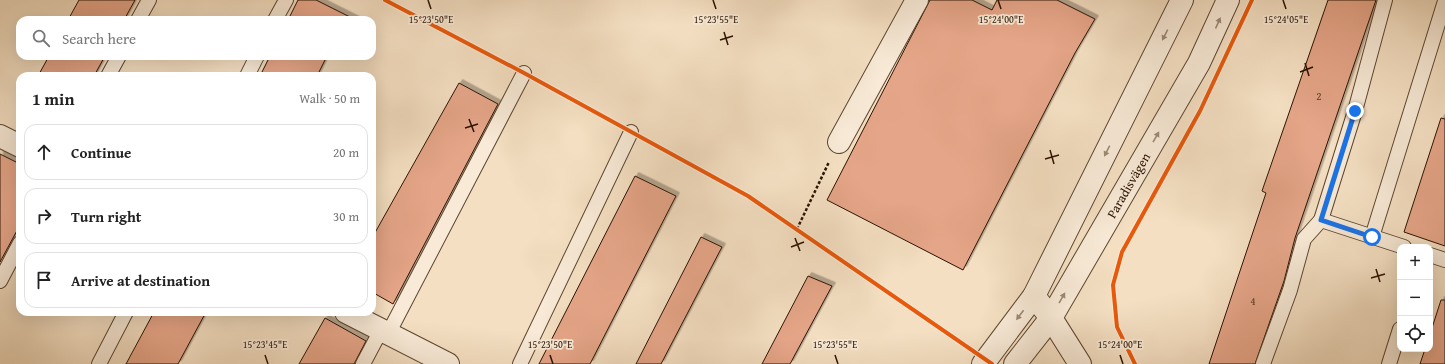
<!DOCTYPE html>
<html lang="en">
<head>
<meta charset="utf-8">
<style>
	body { margin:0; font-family:"Gentium Book Plus",serif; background:#f6f6f6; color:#222 }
	.controls { position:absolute; right:12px; bottom:12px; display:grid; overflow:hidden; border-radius:8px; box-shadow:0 4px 16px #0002 }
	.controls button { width:36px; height:36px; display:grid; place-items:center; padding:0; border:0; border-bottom:1px solid #e0e0e0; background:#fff; color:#222; font:20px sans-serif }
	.stop { position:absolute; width:12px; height:12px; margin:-9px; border:3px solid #1a73e8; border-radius:50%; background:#fff }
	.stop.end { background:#1a73e8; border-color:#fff; box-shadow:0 1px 4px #0008 }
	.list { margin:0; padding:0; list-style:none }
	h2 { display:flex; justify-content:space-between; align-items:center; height:52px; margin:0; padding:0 16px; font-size:17px }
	h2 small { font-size:13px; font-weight:400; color:#767676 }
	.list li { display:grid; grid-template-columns:26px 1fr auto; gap:12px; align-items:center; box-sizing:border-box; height:56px; margin:0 8px 8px; padding:0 8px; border:1px solid #e0e0e0; border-radius:12px }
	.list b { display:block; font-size:15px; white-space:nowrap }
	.list em { font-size:13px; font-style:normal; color:#767676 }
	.icon { flex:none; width:22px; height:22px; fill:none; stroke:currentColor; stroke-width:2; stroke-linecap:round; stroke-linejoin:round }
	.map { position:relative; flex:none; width:1445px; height:364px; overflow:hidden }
	.search { position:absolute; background:#fff; box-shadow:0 4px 16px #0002; left:16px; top:16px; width:360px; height:44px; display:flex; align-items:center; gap:10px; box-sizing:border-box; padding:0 14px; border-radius:12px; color:#767676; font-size:15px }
	.panel { position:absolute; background:#fff; box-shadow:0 4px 16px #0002; left:16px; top:72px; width:360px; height:244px; border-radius:12px }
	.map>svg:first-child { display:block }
	.building { fill:#e5a588; stroke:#2b1300; filter:url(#shadow) }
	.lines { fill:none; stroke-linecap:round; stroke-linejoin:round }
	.service-casing { stroke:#5d4630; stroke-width:16 }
	.minor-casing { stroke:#5d4630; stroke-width:24 }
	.tertiary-casing { stroke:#5d4630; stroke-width:24 }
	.path { stroke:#2b1300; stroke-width:2.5; stroke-dasharray:3 2; stroke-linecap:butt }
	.service { stroke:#f8ead7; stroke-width:14 }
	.minor { stroke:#f8ead7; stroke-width:22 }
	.tertiary { stroke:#f8ead7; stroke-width:22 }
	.cycleway-casing { stroke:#f8ead7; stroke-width:6 }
	.cycleway { stroke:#e8590c; stroke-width:4 }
	.oneway { fill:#9c8976 }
	.route { stroke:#1a73e8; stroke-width:5 }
	.ticks { fill:none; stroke:#2b1300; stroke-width:1.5 }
	.labels { text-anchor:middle; stroke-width:3.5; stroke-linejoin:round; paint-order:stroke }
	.number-label { font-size:11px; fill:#5a3822 }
	.street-label { font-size:13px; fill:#2b1300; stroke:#f8ead7 }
	.ticks-label { font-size:10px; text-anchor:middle; fill:#2b1300; stroke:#f8ead7; stroke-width:3.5; stroke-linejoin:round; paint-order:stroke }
</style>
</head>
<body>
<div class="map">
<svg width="1445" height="364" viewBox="0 0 1445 364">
	<defs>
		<filter id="shadow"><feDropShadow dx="3.5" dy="-3.5" stdDeviation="0" flood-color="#0004"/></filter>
	</defs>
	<rect width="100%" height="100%" fill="#f4dfc2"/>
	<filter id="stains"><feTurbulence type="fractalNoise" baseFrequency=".005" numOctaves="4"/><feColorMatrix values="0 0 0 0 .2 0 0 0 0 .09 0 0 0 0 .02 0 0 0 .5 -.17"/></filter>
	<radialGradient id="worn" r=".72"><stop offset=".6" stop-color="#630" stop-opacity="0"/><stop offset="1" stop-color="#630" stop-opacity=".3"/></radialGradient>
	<!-- building -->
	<g class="building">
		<polygon points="79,0 135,0 124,20 68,20"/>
		<polygon points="298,0 316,0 356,20 288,20"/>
		<polygon points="930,0 972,0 992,10 997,0 1057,0 1095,19 1075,53 963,270 827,200"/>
		<polygon points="1328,0 1376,0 1295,238 1284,281 1255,364 1209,364 1266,193 1262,191"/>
		<polygon points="49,56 105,56 94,76 38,76"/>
		<polygon points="270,56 327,56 317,76 260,76"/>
		<polygon points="459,83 498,104 393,304 372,292 372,238"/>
		<polygon points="1441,118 1445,119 1445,246 1404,232"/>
		<polygon points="0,154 20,164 20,225 0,262"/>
		<polygon points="635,176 676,196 590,364 539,364"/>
		<polygon points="701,237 722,247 661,364 636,364"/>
		<polygon points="808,276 832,286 790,364 762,364"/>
		<polygon points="1441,300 1445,300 1445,364 1420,364 1425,349 1430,349 1430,334"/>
		<polygon points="154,312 206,312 178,364 126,364"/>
		<polygon points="325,318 366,341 354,364 299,364"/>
	</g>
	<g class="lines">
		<defs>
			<g id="service">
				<polyline points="138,20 149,0"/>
				<polyline points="275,20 286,0"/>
				<polyline points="108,76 119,56"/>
				<polyline points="247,76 257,56"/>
				<polyline points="1321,220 1355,111 1385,0"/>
				<polyline points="1372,237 1445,1"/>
				<polyline points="1430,255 1445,260"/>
				<polyline points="0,281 20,243"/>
				<polyline points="388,334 524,73"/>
				<polyline points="99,364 126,312"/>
				<polyline points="363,364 381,330"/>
				<polyline points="520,364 631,132"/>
				<polyline points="1263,364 1290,290 1304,239 1321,220 1404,247"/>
				<polyline points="1389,364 1400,329"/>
			</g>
			<g id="minor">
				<polyline points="0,136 20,146"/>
				<polyline points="839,142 917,0"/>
				<polyline points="1034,296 1051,318 1080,364"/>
				<polyline points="346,312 448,364"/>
			</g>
			<g id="tertiary">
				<polyline points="983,364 1034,296 1182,0"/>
				<path id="s1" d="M1015,364L1051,318L1199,63L1228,0"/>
			</g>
		</defs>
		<!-- service casing -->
		<use href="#service" class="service-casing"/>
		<!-- minor casing -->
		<use href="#minor" class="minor-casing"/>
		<!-- tertiary casing -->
		<use href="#tertiary" class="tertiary-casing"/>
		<!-- path -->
		<polyline class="path" points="797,229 829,162"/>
		<!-- service -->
		<use href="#service" class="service"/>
		<!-- minor -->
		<use href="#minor" class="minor"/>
		<!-- tertiary -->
		<use href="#tertiary" class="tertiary"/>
		<defs>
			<g id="cycleway">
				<polyline points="385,0 524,73 748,196 992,364"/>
				<polyline points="1135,364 1117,327 1113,285 1122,252 1200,111 1252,0"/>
			</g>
		</defs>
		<!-- cycleway casing -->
		<use href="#cycleway" class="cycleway-casing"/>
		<!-- cycleway -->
		<use href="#cycleway" class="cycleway"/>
	</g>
	<!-- one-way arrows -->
	<defs><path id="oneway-solid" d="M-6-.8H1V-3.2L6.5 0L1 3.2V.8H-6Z"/></defs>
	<g class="oneway">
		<use href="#oneway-solid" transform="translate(1218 23) rotate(-66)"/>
		<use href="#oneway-solid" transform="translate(1165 35) rotate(117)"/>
		<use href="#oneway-solid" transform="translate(1156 137) rotate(-60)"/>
		<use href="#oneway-solid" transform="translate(1107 151) rotate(117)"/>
		<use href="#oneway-solid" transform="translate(1062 298) rotate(-60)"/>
		<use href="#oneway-solid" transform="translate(1020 315) rotate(127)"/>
	</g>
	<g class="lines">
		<!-- route -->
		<polyline class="route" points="1355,111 1321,220 1372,237"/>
	</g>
	<!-- ticks -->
	<path class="ticks" d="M428,0L431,9M713,0L716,9M998,0L1001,9M1283,0L1286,9M724,32L728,45M720,40L733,36M1305,63L1309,76M1300,72L1313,67M469,119L474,132M465,128L478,124M1050,150L1054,164M1045,159L1059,155M795,238L800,251M791,247L804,242M1376,269L1380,282M1371,278L1385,274M265,355L268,364M550,355L553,364M835,355L838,364M1120,355L1123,364"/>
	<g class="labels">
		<!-- number labels -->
		<g class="number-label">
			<text x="1319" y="100">2</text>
			<text x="1253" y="305">4</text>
		</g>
		<!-- street labels -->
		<g class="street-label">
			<text dy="5" stroke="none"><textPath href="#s1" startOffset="212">Paradisvägen</textPath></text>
		</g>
	</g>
	<g class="ticks-label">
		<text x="431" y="23">15°23'50"E</text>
		<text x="716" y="23">15°23'55"E</text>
		<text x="1001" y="23">15°24'00"E</text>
		<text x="1286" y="23">15°24'05"E</text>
		<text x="265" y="348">15°23'45"E</text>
		<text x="550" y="348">15°23'50"E</text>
		<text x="835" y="348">15°23'55"E</text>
		<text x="1120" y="348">15°24'00"E</text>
	</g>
	<rect width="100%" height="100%" filter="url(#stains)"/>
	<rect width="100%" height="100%" fill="url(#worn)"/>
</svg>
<div class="controls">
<button>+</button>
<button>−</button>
<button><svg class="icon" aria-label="locate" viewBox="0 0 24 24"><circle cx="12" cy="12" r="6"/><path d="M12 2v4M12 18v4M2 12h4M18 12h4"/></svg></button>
</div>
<div class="stop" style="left:1372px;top:237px"></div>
<div class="stop end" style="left:1355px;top:111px"></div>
<div class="search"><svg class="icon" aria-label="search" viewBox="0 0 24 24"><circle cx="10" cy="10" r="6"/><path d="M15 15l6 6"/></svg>Search here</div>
<section class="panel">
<h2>1 min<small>Walk · 50 m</small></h2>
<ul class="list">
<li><svg class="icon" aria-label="ahead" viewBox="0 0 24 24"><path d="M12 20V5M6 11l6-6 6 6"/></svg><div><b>Continue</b></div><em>20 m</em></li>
<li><svg class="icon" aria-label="right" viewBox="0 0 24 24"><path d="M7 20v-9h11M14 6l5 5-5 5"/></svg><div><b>Turn right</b></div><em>30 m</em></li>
<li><svg class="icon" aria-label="arrive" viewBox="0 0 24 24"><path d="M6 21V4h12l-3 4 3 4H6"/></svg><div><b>Arrive at destination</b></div></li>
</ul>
</section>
</div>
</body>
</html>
